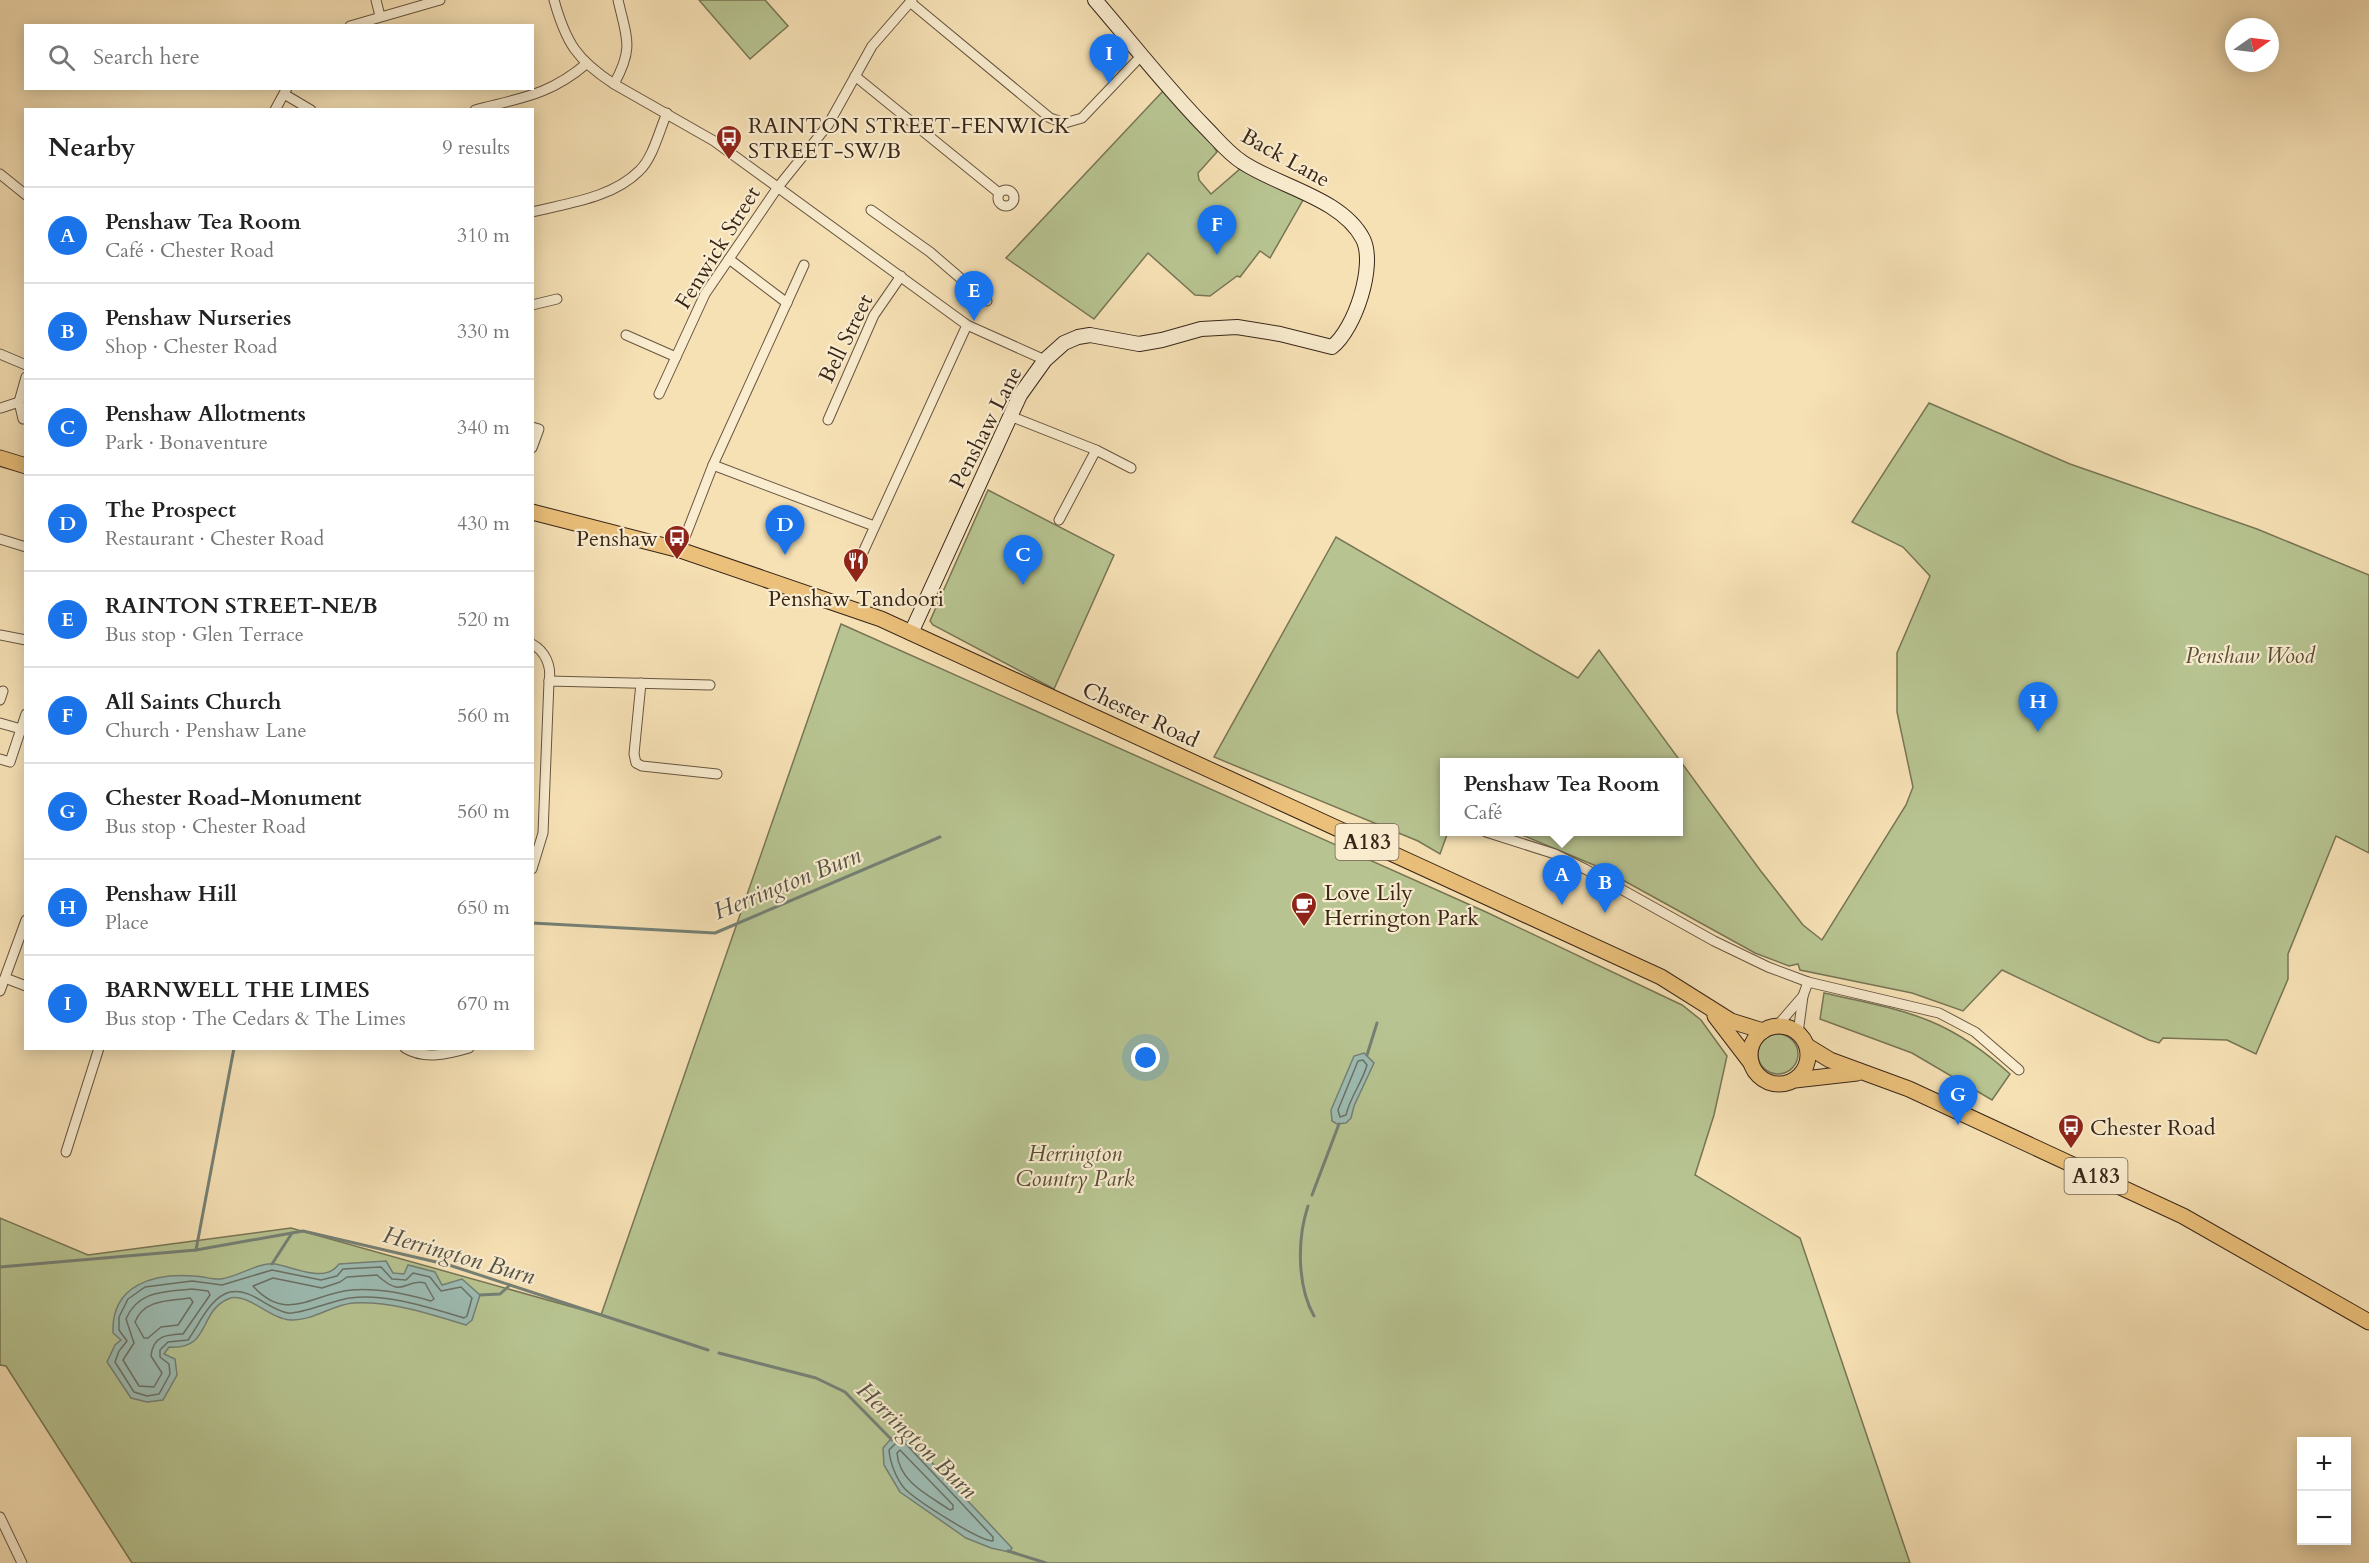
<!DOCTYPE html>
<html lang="en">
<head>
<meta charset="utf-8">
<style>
	body { margin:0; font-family:Cardo,serif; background:#f2f2f2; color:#222 }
	.controls { position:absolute; right:18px; bottom:18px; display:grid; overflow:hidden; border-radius:0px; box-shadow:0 3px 15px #0003 }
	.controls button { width:54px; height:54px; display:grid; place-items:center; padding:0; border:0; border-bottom:2px solid #e0e0e0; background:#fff; color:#222; font:30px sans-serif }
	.compass { position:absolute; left:2225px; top:18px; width:54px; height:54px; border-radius:50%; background:#fff; box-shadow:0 3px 15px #0003; rotate:76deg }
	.you { position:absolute; left:1146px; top:1058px; width:21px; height:21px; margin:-15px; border:4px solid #fff; border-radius:50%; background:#1a73e8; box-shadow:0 0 0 9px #1a73e833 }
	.badge { display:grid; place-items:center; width:39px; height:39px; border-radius:50%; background:#1a73e8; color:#fff; font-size:20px; font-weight:700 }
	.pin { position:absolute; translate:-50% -50px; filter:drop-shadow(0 2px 3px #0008) }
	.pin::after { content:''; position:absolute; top:32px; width:21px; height:18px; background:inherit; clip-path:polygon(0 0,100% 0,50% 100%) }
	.popup { position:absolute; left:1440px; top:758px; width:243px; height:78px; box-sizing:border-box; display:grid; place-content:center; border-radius:0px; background:#fff; filter:drop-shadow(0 2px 4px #0005); font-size:20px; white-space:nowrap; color:#767676 }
	.popup b { font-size:22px; color:#222 }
	.popup::after { content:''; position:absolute; left:50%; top:100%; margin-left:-12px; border:12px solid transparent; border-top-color:#fff }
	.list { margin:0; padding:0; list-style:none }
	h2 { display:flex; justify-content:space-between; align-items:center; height:78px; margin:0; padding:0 24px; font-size:26px }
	h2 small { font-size:20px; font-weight:400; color:#767676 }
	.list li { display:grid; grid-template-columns:39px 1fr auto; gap:18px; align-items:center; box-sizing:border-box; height:96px; padding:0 24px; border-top:2px solid #e0e0e0 }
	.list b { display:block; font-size:22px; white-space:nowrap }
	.list p { margin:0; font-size:20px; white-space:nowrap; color:#767676 }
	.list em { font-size:20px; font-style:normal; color:#767676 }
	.icon { flex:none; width:33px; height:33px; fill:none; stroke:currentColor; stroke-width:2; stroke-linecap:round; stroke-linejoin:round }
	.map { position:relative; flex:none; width:2369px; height:1563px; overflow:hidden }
	.search { position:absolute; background:#fff; box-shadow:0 3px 15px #0003; left:24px; top:24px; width:510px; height:66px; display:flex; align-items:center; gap:15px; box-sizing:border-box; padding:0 21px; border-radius:0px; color:#767676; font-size:22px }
	.panel { position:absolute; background:#fff; box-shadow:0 3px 15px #0003; left:24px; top:108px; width:510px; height:942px; border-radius:0px }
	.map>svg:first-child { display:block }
	.green { fill:#b7c491; stroke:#787555; stroke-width:1.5 }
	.water { fill:#9dbcb3; stroke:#758075; stroke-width:1.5 }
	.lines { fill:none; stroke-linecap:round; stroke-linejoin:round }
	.shore { stroke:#6b7166; stroke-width:1.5 }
	.stream { stroke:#758075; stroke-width:3 }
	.street-casing { stroke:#685540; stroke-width:11 }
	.secondary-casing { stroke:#392619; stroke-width:16 }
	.primary-casing { stroke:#392619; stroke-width:17 }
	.street { stroke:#f9eccf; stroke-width:9 }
	.secondary { stroke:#f9eccf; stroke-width:14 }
	.primary { stroke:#ebc07a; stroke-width:15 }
	.labels { text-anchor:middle; stroke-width:4.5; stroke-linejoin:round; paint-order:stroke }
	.shield { fill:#f9eccf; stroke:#736150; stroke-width:1.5 }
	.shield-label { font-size:21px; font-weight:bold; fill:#392619 }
	.poi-label { font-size:22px; fill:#392619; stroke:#f9eccf; text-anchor:start }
	.street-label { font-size:22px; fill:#392619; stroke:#f9eccf }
	.park-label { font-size:22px; font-style:italic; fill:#584e37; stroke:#f9eccf }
	.water-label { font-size:24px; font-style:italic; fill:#575347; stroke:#f9eccf }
</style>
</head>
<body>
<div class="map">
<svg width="2369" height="1563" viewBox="0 0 2369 1563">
	<rect width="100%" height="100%" fill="#f6e1b5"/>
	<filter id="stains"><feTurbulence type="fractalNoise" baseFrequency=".00333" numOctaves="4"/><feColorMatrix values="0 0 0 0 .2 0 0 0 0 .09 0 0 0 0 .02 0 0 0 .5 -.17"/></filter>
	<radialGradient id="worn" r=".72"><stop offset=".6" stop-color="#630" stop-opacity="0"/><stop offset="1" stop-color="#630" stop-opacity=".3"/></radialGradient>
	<!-- green -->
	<g class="green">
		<polygon points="699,0 765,0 788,26 750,59"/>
		<polygon points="1163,91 1206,133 1217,152 1198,173 1199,180 1211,194 1240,169 1303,200 1270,258 1260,251 1240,277 1237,276 1210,296 1195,295 1148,253 1094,319 1006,258"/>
		<polygon points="1929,403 2070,464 2257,529 2369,575 2369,853 2336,836 2288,954 2288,979 2256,1054 2227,1040 2163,1038 2159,1043 2149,1040 2002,970 1963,1011 1912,993 1800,970 1798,964 1789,966 1755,953 1601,868 1515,832 1679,832 1679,762 1445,762 1445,832 1448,832 1440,854 1418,841 1214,757 1336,537 1578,678 1599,650 1760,870 1803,925 1822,940 1906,805 1913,787 1897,712 1897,653 1930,576 1903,547 1852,522"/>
		<polygon points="988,490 1114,555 1054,689 933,625 930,621"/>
		<polygon points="841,624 1486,912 1682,1005 1701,1020 1727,1056 1714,1115 1695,1175 1800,1238 1910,1563 132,1563 6,1366 0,1365 0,1218 88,1255 291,1228 601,1315"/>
		<path d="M1824,993C1905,1011 1946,1016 2010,1074L1992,1100L1912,1053L1820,1019Z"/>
		<circle cx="1778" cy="1054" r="20"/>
	</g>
	<!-- water -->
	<g class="water">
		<polygon points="1364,1053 1374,1063 1354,1106 1351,1118 1346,1123 1337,1124 1332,1121 1331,1110 1354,1056"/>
		<path d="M386,1261L393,1273L404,1274L408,1265L435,1272L442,1285L462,1279L480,1295L472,1320L466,1325C430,1314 391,1301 353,1303C332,1305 312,1321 291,1320C269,1319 247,1291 228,1299C198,1312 211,1350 169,1347L164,1354L175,1359L177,1375L163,1400L147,1402L131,1398L107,1362L115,1345L121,1340L113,1333C111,1285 153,1273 194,1276C203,1276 213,1280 221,1279C238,1277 258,1262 275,1264C294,1267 325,1284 339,1264Z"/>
		<polygon points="896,1433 908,1437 1012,1548 1009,1552 991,1548 966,1538 900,1492 884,1465 883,1448"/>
	</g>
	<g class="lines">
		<!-- shore -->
		<g class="shore">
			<path d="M1363,1060L1367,1065C1362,1083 1350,1097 1346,1115L1340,1117L1338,1110L1358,1061Z"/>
			<path d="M381,1267L392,1279L406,1280L413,1273L430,1277L441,1291L461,1287L472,1298L467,1316L464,1318C430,1308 386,1293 350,1298C334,1300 299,1315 288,1313C267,1309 252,1288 230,1292C210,1297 199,1325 188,1340L168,1342L160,1350V1357L169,1364L170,1374L159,1394L147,1396L134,1392L115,1362L119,1351L127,1341L119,1330V1317L128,1299L145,1287L192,1281L222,1285L272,1270L321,1280L337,1276L343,1269Z"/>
			<path d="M377,1275C404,1300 404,1278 425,1283L434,1299L431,1301C407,1294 378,1288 352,1290C313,1293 287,1324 253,1286L273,1278L322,1288L340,1282L347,1277Z"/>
			<path d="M192,1289L208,1291L210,1295L183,1334C167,1335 153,1335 151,1356L162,1373L154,1387L139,1386L123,1360L134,1343L126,1319C138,1290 165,1292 192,1289Z"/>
			<path d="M190,1298L193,1302L178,1325L161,1327L148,1338H144L135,1322C144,1299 169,1301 190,1298Z"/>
			<path d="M898,1441L905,1443L993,1537V1541C979,1541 916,1500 905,1489C896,1479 890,1462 889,1450Z"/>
			<path d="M900,1450L953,1505V1509L950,1510C928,1495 899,1482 897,1453Z"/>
		</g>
		<!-- stream -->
		<g class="stream">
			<polyline points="532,923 715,933 940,837"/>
			<polyline points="1367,1055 1377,1023"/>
			<polyline points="1312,1195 1339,1124"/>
			<path d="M1308,1206C1297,1239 1297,1286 1314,1316"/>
			<polyline points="196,1250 303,1231 449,1265 708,1350"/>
			<polyline points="272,1264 292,1233"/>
			<polyline points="0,1267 196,1250 234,1048"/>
			<polyline points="480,1295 500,1294 510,1285"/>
			<polyline points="719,1353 816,1378 845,1392 892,1440"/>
			<polyline points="1008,1551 1046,1563"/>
		</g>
		<defs>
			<g id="street">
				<polyline points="376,0 380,16"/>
				<path d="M554,0C566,43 577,60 614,84"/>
				<path d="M618,0C627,39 634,48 614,84L714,141L967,325L1045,360"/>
				<polyline points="910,2 1050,118 1065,123 1082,118 1142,55"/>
				<polyline points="350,26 440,0"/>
				<polyline points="855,76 999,193"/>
				<polyline points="284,94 311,110"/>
				<polyline points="275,110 287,88"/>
				<path d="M475,110C520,98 550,95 586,64"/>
				<polyline points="0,174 26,195"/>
				<circle cx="1006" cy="198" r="8"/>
				<polyline points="871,210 930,252 987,301"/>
				<path d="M532,212C568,203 612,198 639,171C653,158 659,131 667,113"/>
				<polyline points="729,259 787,303"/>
				<polyline points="532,305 557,299"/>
				<polyline points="626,335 676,357"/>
				<polyline points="0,354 26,365"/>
				<polyline points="659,394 705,294 778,187 828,125 872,46 912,0"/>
				<polyline points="1,408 19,402"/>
				<polyline points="1010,416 1096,450 1131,468"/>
				<polyline points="23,419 19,402 26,377"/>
				<polyline points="828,420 874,315 901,276"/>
				<polyline points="532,427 539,429 532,448"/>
				<polyline points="713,465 874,526"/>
				<polyline points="1059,520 1096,450"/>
				<polyline points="0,539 26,547"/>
				<polyline points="680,550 713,465 804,265"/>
				<polyline points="859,561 967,325"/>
				<polyline points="0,635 26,640"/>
				<path d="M532,644C545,651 552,666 549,681"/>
				<polyline points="641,683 634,754 636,763 642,766 717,774"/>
				<polyline points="0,700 3,691"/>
				<polyline points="0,723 21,729"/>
				<polyline points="0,759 10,762 26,714"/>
				<polyline points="1486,832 1555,854 1585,869 1714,941 1768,967 1808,982 1939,1013 1975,1032 2019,1070"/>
				<polyline points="532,869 543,833 549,681 710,685"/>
				<polyline points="5,978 26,986"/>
				<polyline points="0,991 26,920"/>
				<polyline points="1777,1026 1803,996"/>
				<polyline points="1798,1033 1803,996 1808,982"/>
				<path d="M405,1048C424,1060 449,1054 469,1048"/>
				<polyline points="66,1152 99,1048"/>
				<polyline points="0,1517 22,1563"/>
			</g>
			<path id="secondary" d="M911,633L1020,395L1045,360L1064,343L1078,337L1090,335L1139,344L1162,340L1201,329L1237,327L1280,334L1332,347C1355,329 1376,265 1363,239C1342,198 1277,186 1242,162C1228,153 1217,139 1205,127C1166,87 1132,43 1095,0"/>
			<g id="primary">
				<polyline points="0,458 26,466"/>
				<polyline points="532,512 680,550 881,619 1661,977 1731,1021 1763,1031"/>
				<polyline points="1715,1016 1751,1063"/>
				<circle cx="1779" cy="1055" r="29"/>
				<polyline points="1807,1046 1830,1060 1909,1089 2183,1216 2369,1322"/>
				<polyline points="1795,1080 1857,1073"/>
			</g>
		</defs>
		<!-- street casing -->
		<use href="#street" class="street-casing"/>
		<!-- secondary casing -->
		<use href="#secondary" class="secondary-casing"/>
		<!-- primary casing -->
		<use href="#primary" class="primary-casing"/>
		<!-- street -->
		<use href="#street" class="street"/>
		<!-- secondary -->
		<use href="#secondary" class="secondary"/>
		<!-- primary -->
		<use href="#primary" class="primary"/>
	</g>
	<!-- icons -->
	<defs>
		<symbol id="bus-pin" viewBox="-11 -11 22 30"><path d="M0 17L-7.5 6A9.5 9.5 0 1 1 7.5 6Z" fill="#8f2418" stroke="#f9eccf"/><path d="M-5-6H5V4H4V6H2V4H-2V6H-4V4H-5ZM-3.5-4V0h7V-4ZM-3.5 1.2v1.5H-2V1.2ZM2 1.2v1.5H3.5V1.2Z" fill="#fff"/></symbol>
		<symbol id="restaurant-pin" viewBox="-11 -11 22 30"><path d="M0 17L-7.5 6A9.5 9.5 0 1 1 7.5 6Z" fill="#8f2418" stroke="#f9eccf"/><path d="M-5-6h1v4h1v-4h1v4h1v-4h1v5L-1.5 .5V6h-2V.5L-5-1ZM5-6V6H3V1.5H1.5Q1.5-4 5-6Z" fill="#fff"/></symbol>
		<symbol id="cafe-pin" viewBox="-11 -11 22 30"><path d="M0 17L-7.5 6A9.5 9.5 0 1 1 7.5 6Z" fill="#8f2418" stroke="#f9eccf"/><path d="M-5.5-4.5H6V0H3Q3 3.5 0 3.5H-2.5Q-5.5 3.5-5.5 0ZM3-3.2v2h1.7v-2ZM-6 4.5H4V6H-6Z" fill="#fff"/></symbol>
	</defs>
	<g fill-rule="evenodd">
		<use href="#bus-pin" x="714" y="123" width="30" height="40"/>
		<use href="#bus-pin" x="662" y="523" width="30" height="40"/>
		<use href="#restaurant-pin" x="841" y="546" width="30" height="40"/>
		<use href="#cafe-pin" x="1289" y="890" width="30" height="40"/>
		<use href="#bus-pin" x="2056" y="1112" width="30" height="40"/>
	</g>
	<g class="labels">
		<!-- shield labels -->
		<g class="shield">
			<rect x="1335.5" y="824" width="63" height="36" rx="4.5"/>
			<rect x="2064.5" y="1158" width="63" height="36" rx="4.5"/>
		</g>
		<g class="shield-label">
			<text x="1367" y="849">A183</text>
			<text x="2096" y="1183">A183</text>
		</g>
		<!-- poi labels -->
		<g class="poi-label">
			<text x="748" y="133">RAINTON STREET-FENWICK<tspan x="748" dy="25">STREET-SW/B</tspan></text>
			<text x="658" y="546" text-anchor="end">Penshaw</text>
			<text x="856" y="606" text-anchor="middle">Penshaw Tandoori</text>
			<text x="1324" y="900">Love Lily<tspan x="1324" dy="25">Herrington Park</tspan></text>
			<text x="2090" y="1135">Chester Road</text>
		</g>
		<!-- street labels -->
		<g class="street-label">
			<text transform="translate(1286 157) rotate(29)" y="8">Back Lane</text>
			<text transform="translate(717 247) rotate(-58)" y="8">Fenwick Street</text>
			<text transform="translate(845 338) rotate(-64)" y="8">Bell Street</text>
			<text transform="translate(985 427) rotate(-63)" y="8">Penshaw Lane</text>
			<text transform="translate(1141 714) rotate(25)" y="8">Chester Road</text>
		</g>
		<!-- park labels -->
		<g class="park-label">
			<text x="2250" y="663">Penshaw Wood</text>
			<text x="1075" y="1161">Herrington<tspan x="1075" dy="25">Country Park</tspan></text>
		</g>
		<!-- water labels -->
		<g class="water-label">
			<text transform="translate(787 883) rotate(-22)" y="8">Herrington Burn</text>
			<text transform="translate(459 1255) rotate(16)" y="8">Herrington Burn</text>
			<text transform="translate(917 1440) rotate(44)" y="8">Herrington Burn</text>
		</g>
	</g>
	<rect width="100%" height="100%" filter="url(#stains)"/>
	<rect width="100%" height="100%" fill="url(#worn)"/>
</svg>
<div class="controls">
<button>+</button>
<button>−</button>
</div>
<svg class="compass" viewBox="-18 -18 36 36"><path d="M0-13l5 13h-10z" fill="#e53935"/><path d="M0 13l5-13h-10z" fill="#767676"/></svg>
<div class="you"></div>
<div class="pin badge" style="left:1562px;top:905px">A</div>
<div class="popup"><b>Penshaw Tea Room</b>Café</div>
<div class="pin badge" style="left:1605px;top:913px">B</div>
<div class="pin badge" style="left:1023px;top:585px">C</div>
<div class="pin badge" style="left:785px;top:555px">D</div>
<div class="pin badge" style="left:974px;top:321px">E</div>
<div class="pin badge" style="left:1217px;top:255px">F</div>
<div class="pin badge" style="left:1958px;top:1125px">G</div>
<div class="pin badge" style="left:2038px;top:732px">H</div>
<div class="pin badge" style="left:1109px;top:84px">I</div>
<div class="search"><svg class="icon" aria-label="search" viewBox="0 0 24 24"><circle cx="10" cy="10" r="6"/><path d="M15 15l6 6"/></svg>Search here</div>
<section class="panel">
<h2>Nearby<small>9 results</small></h2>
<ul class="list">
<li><span class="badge">A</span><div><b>Penshaw Tea Room</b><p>Café · Chester Road</p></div><em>310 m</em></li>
<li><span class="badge">B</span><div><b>Penshaw Nurseries</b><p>Shop · Chester Road</p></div><em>330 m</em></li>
<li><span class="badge">C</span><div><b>Penshaw Allotments</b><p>Park · Bonaventure</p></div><em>340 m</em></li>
<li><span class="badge">D</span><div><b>The Prospect</b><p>Restaurant · Chester Road</p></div><em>430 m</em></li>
<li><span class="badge">E</span><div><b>RAINTON STREET-NE/B</b><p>Bus stop · Glen Terrace</p></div><em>520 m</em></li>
<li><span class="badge">F</span><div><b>All Saints Church</b><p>Church · Penshaw Lane</p></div><em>560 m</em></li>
<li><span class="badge">G</span><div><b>Chester Road-Monument</b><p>Bus stop · Chester Road</p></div><em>560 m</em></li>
<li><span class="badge">H</span><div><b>Penshaw Hill</b><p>Place</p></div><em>650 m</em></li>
<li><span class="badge">I</span><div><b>BARNWELL THE LIMES</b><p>Bus stop · The Cedars &amp; The Limes</p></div><em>670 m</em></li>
</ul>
</section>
</div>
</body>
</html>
